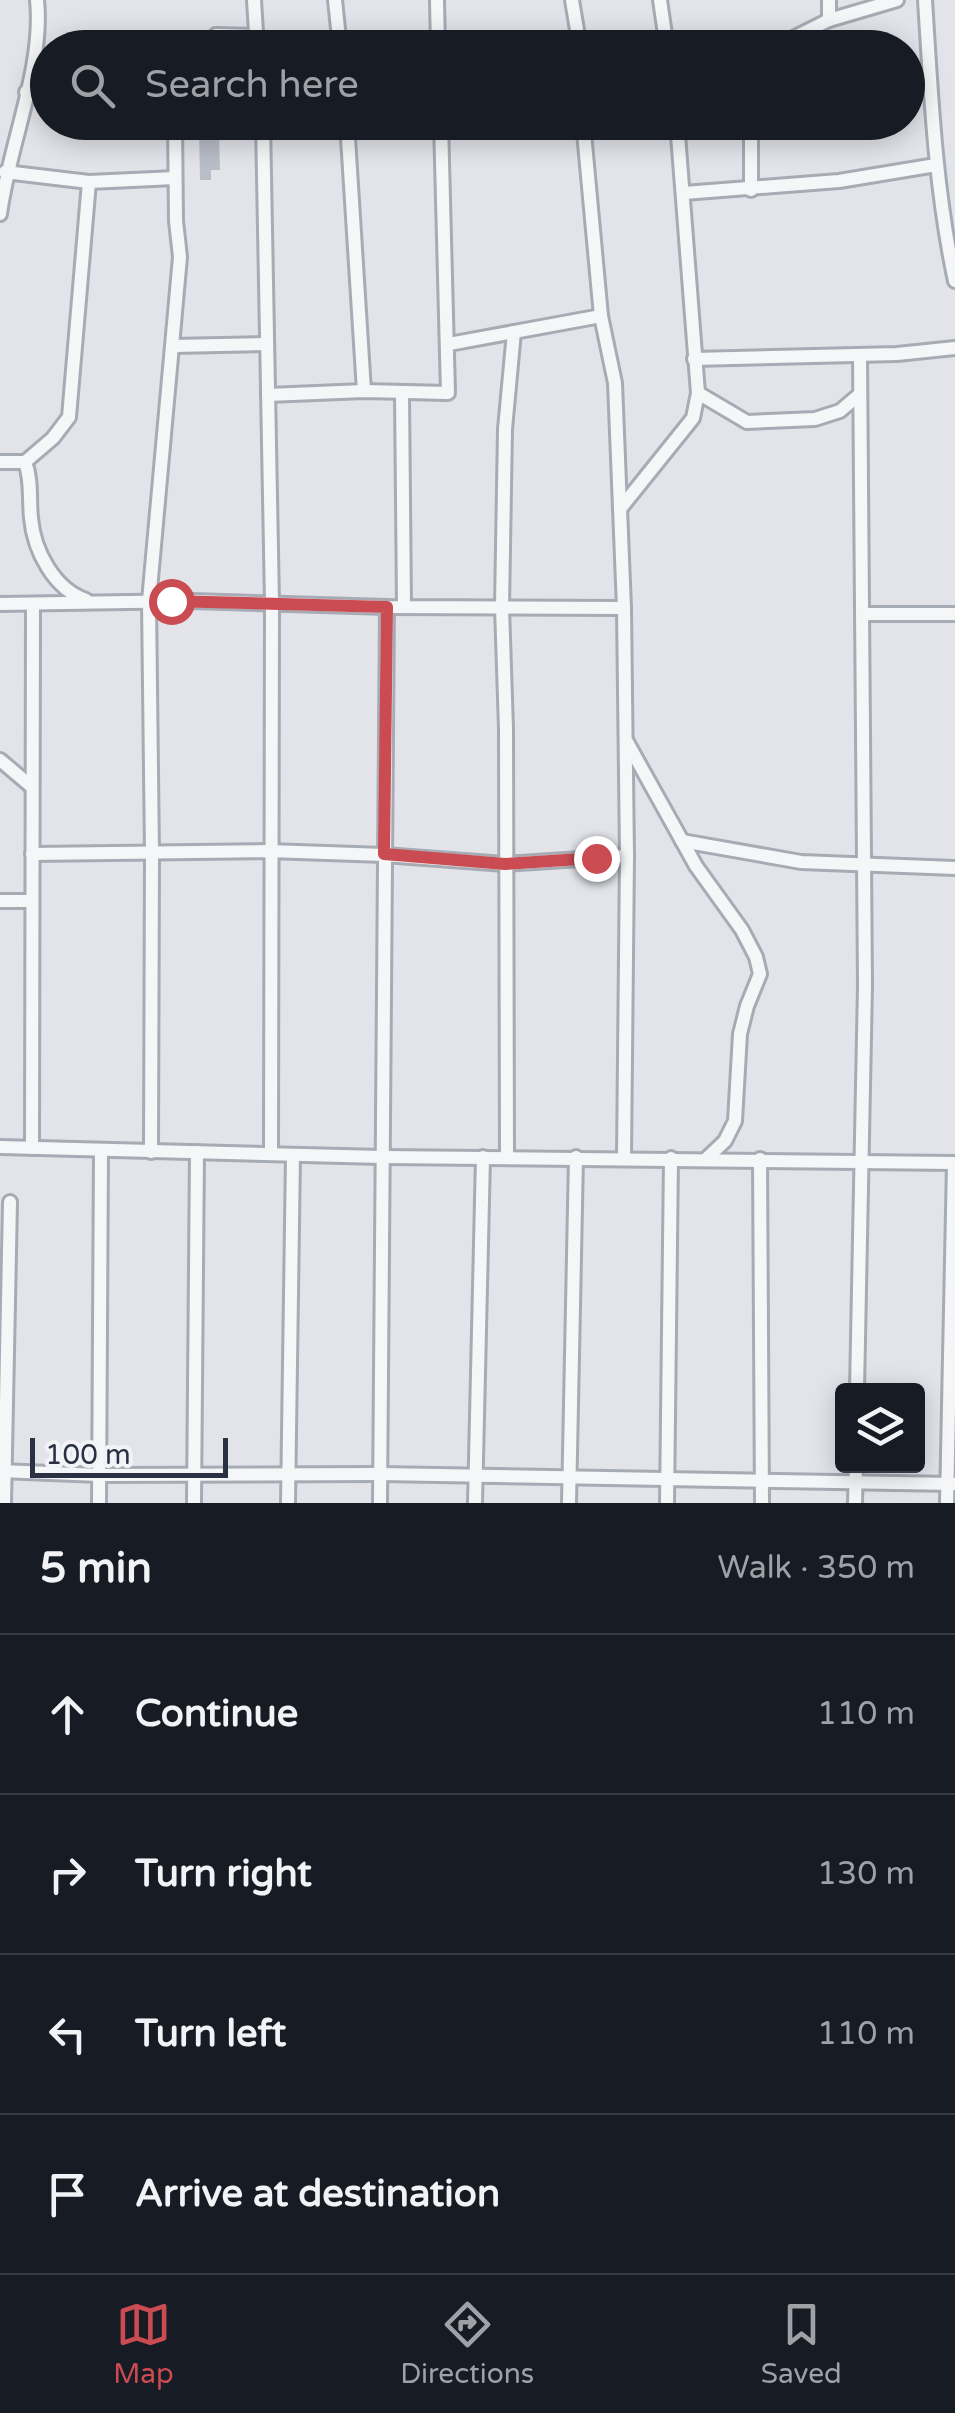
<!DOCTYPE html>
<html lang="en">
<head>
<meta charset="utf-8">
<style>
	body { margin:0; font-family:"Varela Round",sans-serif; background:#242831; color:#f1f3f6 }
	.controls { position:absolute; right:30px; bottom:30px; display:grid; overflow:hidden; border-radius:10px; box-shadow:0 5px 25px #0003 }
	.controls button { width:90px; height:90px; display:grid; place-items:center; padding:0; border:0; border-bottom:2px solid #363941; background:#171b24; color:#f1f3f6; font:50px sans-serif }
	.scale { position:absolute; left:30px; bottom:25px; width:198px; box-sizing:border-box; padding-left:10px; border:5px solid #2a3142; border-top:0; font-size:28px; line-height:35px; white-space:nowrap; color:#2a3142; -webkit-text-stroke:8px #f2f3f7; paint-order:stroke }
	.stop { position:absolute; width:30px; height:30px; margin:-22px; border:8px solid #cb4b52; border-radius:50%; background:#fff }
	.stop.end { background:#cb4b52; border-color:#fff; box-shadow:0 2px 10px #0008 }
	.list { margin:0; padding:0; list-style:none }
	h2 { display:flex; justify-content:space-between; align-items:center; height:130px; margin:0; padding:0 40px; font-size:42px }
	h2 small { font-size:32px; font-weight:400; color:#9ea1a6 }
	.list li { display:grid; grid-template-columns:65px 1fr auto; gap:30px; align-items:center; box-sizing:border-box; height:160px; padding:0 40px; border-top:2px solid #363941 }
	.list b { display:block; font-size:38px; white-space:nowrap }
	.list em { font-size:32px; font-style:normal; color:#9ea1a6 }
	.icon { flex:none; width:55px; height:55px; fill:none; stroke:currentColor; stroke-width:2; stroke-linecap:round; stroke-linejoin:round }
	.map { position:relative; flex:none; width:955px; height:1503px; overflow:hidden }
	.search { position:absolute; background:#171b24; box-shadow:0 5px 25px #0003; left:30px; right:30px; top:30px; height:110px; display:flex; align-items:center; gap:25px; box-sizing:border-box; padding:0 35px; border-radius:55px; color:#9ea1a6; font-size:38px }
	.sheet { height:770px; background:#171b24 }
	nav { display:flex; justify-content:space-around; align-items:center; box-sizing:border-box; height:140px; border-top:2px solid #363941; background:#171b24; font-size:28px; color:#9ea1a6 }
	nav a { display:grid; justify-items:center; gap:5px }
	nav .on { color:#cb4b52 }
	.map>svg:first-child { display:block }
	.building { fill:#b9bdc7 }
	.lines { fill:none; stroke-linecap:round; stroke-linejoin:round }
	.minor-casing { stroke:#a7abb4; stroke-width:18 }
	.minor { stroke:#f5f6f8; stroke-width:12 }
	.route { stroke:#cb4b52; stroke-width:12 }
</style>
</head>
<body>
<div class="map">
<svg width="955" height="1503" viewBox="0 0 955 1503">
	<rect width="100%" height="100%" fill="#e2e4ea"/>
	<!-- building -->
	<polygon class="building" points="199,132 219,132 220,170 211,170 211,180 200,180"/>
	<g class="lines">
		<defs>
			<g id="minor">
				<polyline points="254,0 257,48"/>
				<polyline points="335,0 340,48"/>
				<polyline points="437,0 438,48"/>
				<polyline points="572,0 580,48"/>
				<polyline points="660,0 667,48"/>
				<polyline points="829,0 829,20"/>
				<path d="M925,0C931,94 935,188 955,281"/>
				<polyline points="211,48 216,35 257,36"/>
				<polyline points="773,48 829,20 897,0"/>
				<polyline points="26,92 48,93"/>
				<polyline points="263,122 272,603 271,1154"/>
				<polyline points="347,122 364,391"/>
				<polyline points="583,122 601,316 615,383 624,608 627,856 624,1158"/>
				<polyline points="751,122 751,190"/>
				<polyline points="5,172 89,182 175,178"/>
				<polyline points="684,193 839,181 936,165"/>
				<path d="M0,214C9,145 44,67 37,0"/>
				<polyline points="449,344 601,316"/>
				<polyline points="173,346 267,344"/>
				<polyline points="694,359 897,354 955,348"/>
				<polyline points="698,393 747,422 815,419 840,411 860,394"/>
				<polyline points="402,394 404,606"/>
				<polyline points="268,395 364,391 448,393 441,122"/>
				<path d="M0,462H25C32,480 29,500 31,518C34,551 54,589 86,600"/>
				<polyline points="25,462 53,438 69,417 89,182"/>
				<polyline points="620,509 693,418 698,393 677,122"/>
				<polyline points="0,604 193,601 387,607 624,608"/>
				<polyline points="863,614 955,614"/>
				<polyline points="627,742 696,866 742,930 756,957 760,974 747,1006 740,1034 735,1121 725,1141 707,1158"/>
				<polyline points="0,760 32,787"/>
				<polyline points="682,841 801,862 955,868"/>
				<polyline points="32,854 269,851 384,855 505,864 627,856"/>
				<polyline points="0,901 32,901"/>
				<polyline points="0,1147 382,1157 955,1163"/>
				<polyline points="32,1148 33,605"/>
				<polyline points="151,1152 152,854 149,601 180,257 176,221 175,122"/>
				<polyline points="507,1157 506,729 502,607 505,429 514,332"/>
				<polyline points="760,1159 762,1503"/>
				<polyline points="857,1390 865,985 860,356"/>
				<polyline points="0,1471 100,1475 380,1474 955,1484"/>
				<polyline points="4,1503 10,1202"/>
				<polyline points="99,1503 101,1151"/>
				<polyline points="194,1503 197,1152"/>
				<polyline points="288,1503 293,1155"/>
				<polyline points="380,1503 387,607"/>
				<polyline points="475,1503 483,1157"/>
				<polyline points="569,1503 576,1157"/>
				<polyline points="667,1503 671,1158"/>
				<polyline points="855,1503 856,1466"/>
				<polyline points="947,1503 954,1163"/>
			</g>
		</defs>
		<!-- minor casing -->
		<use href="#minor" class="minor-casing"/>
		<!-- minor -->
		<use href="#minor" class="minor"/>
	</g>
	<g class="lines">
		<!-- route -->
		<polyline class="route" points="171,601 387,607 384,854 505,864 596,858"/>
	</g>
</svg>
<div class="controls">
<button><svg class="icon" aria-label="layers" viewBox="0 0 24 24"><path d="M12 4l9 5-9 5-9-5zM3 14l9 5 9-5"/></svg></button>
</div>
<div class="scale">100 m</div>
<div class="stop" style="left:171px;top:601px"></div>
<div class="stop end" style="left:596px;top:858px"></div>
<div class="search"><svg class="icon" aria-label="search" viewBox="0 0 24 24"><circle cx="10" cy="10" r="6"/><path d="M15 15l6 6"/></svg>Search here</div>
</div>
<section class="sheet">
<h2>5 min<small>Walk · 350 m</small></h2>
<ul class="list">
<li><svg class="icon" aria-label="ahead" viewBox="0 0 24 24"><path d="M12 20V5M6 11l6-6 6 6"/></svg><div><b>Continue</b></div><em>110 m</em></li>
<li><svg class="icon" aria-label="right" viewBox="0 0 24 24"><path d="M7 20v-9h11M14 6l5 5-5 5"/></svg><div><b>Turn right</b></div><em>130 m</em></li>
<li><svg class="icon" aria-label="left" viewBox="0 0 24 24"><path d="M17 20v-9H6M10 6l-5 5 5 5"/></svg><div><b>Turn left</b></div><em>110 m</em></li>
<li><svg class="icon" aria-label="arrive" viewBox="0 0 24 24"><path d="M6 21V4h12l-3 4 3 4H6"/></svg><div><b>Arrive at destination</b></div></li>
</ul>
</section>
<nav>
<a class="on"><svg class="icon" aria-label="map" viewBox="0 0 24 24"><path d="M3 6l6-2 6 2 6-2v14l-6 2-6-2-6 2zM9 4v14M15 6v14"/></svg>Map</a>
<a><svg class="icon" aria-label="directions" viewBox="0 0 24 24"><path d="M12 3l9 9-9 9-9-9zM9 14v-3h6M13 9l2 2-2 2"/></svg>Directions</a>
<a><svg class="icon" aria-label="saved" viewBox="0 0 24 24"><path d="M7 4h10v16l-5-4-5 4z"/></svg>Saved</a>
</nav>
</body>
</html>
